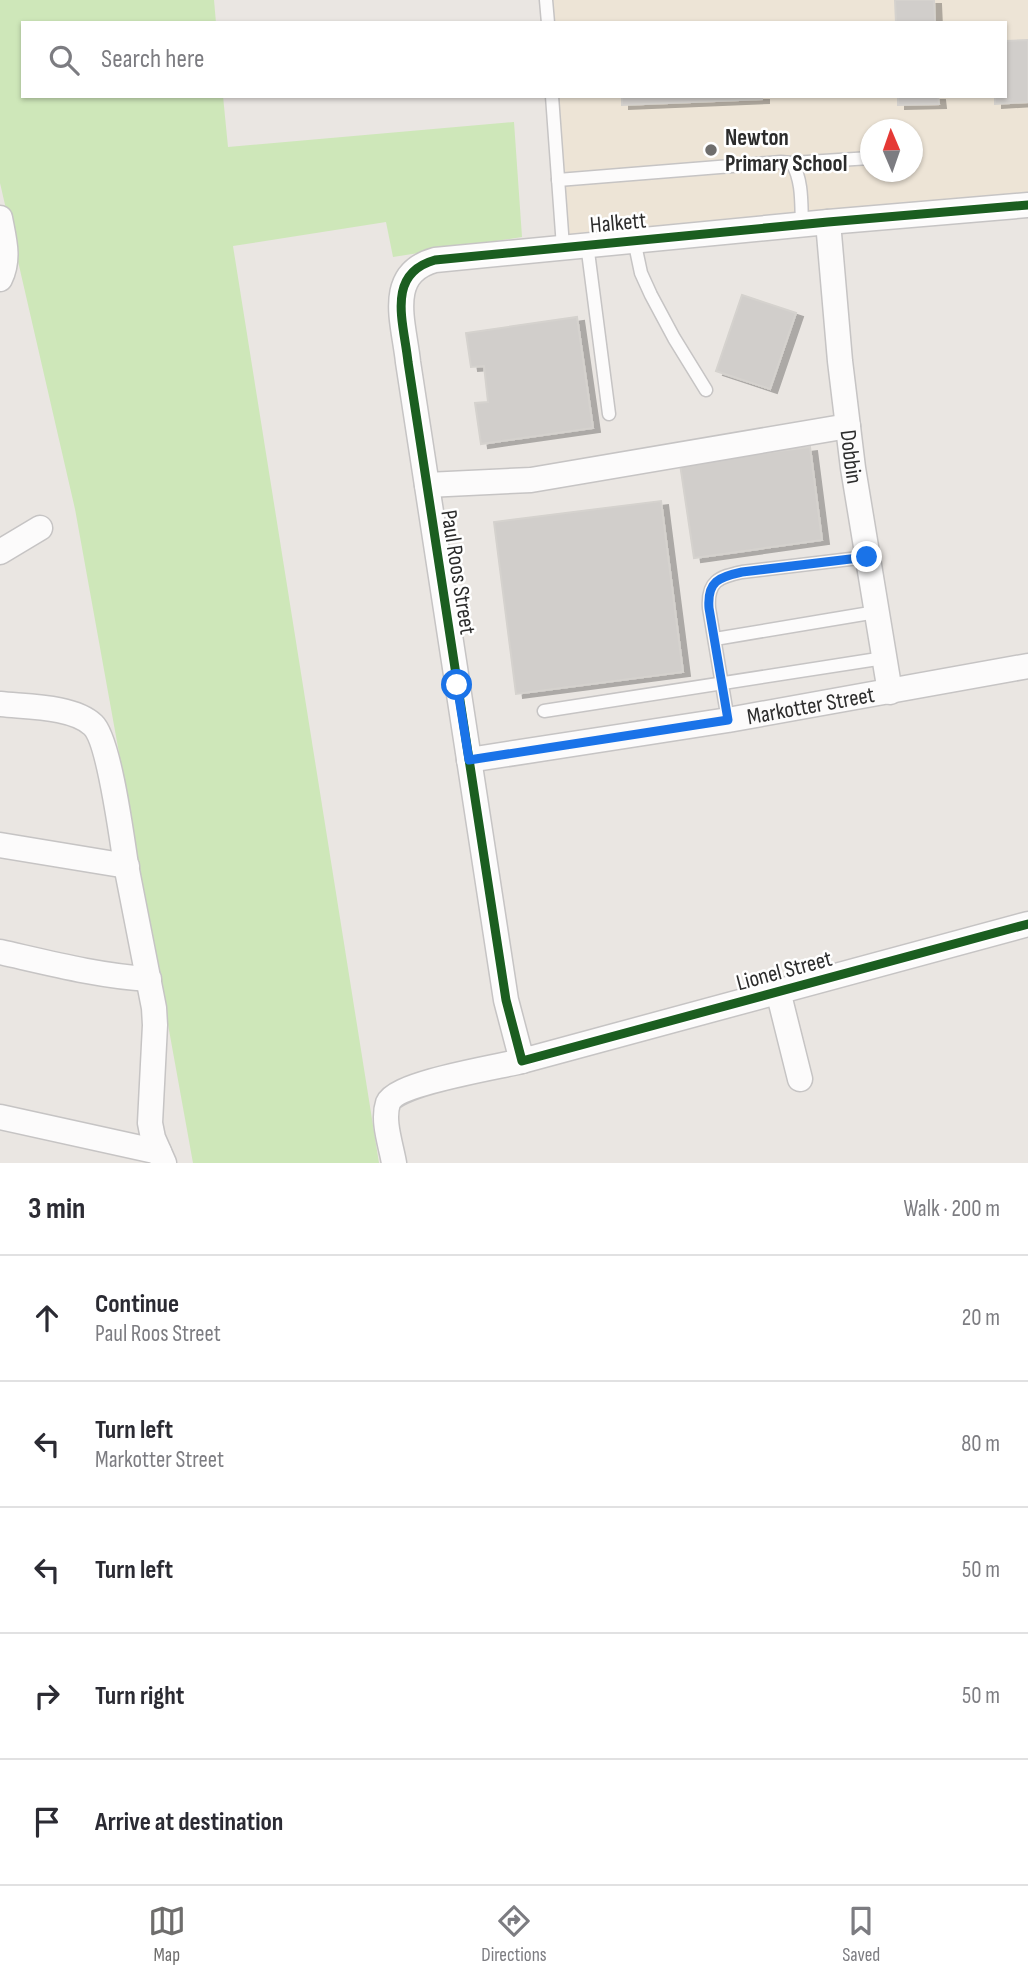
<!DOCTYPE html>
<html lang="en">
<head>
<meta charset="utf-8">
<style>
	body { margin:0; font-family:"Sofia Sans Condensed",sans-serif; background:#f7f7f7; color:#2b2b33 }
	.compass { position:absolute; left:860px; top:119px; width:63px; height:63px; border-radius:50%; background:#fff; box-shadow:0 2px 5px #0004; rotate:358deg }
	.stop { position:absolute; width:21px; height:21px; margin:-16px; border:5px solid #1a73e8; border-radius:50%; background:#fff }
	.stop.end { background:#1a73e8; border-color:#fff; box-shadow:0 2px 7px #0008 }
	.list { margin:0; padding:0; list-style:none }
	h2 { display:flex; justify-content:space-between; align-items:center; height:91px; margin:0; padding:0 28px; font-size:30px }
	h2 small { font-size:23px; font-weight:400; color:#7c7c81 }
	.list li { display:grid; grid-template-columns:46px 1fr auto; gap:21px; align-items:center; box-sizing:border-box; height:126px; padding:0 28px; border-top:2px solid #e1e1e2 }
	.list b { display:block; font-size:26px; white-space:nowrap }
	.list p { margin:0; font-size:23px; white-space:nowrap; color:#7c7c81 }
	.list em { font-size:23px; font-style:normal; color:#7c7c81 }
	.icon { flex:none; width:38px; height:38px; fill:none; stroke:currentColor; stroke-width:2; stroke-linecap:round; stroke-linejoin:round }
	.map { position:relative; flex:none; width:1028px; height:1163px; overflow:hidden }
	.search { position:absolute; background:#fff; box-shadow:0 2px 5px #0004; left:21px; right:21px; top:21px; height:77px; display:flex; align-items:center; gap:18px; box-sizing:border-box; padding:0 24px; border-radius:0px; color:#7c7c81; font-size:26px }
	.sheet { height:721px; background:#fff }
	nav { display:flex; justify-content:space-around; align-items:center; box-sizing:border-box; height:98px; border-top:2px solid #e1e1e2; background:#fff; font-size:19px; color:#7c7c81 }
	nav a { display:grid; justify-items:center; gap:4px }
	nav .on { color:#6e6d6c }
	.map>svg:first-child { display:block }
	.education { fill:#ede4d6; fill-rule:evenodd }
	.green { fill:#cee7b9 }
	.building { fill:#d1cecb; stroke:#d5d2ce; stroke-width:2; filter:url(#shadow) }
	.lines { fill:none; stroke-linecap:round; stroke-linejoin:round }
	.lane-casing { stroke:#c6c4c4; stroke-width:15 }
	.street-casing { stroke:#c6c4c4; stroke-width:27 }
	.lane { stroke:#fcfbfb; stroke-width:12 }
	.street { stroke:#fcfbfb; stroke-width:24 }
	.cycleway-casing { stroke:#fff; stroke-width:13 }
	.cycleway { stroke:#1b5e20; stroke-width:9 }
	.route { stroke:#1a73e8; stroke-width:9 }
	.poi-dot { fill:#6e6d6c; stroke:#fff; stroke-width:2.5 }
	.labels { text-anchor:middle; stroke-width:5; stroke-linejoin:round; paint-order:stroke }
	.poi-label { font-size:23px; font-weight:bold; fill:#2c2c2c; stroke:#fff; text-anchor:start }
	.street-label { font-size:23px; fill:#2c2c2c; stroke:#fff }
</style>
</head>
<body>
<div class="map">
<svg width="1028" height="1163" viewBox="0 0 1028 1163">
	<defs>
		<filter id="shadow"><feDropShadow dx="7" dy="4" stdDeviation="0" flood-color="#0004"/></filter>
	</defs>
	<rect width="100%" height="100%" fill="#eae6e2"/>
	<!-- education -->
	<path class="education" d="M542,0H1028V209L560,260L549,96H1005V23H543ZM870,130H912V172H870Z"/>
	<!-- green -->
	<polygon class="green" points="0,0 214,0 216,23 23,23 23,96 223,96 228,147 514,122 522,237 393,257 386,222 233,246 379,1163 193,1163 75,509 0,183"/>
	<!-- building -->
	<g class="building">
		<polygon points="895,0 934,0 935,23 896,23"/>
		<polygon points="1028,40 1028,102 995,104 995,96 1005,96 1005,41"/>
		<polygon points="622,96 762,96 762,99 622,105"/>
		<polygon points="898,96 938,96 939,104 898,105"/>
		<polygon points="742,295 796,313 770,389 716,371"/>
		<polygon points="577,317 593,428 481,444 475,403 488,402 484,366 471,367 466,333"/>
		<polygon points="810,447 822,540 694,558 680,464"/>
		<polygon points="661,501 683,672 516,694 494,522"/>
	</g>
	<g class="lines">
		<defs>
			<g id="lane">
				<polyline points="546,0 548,23"/>
				<polyline points="552,96 563,247"/>
				<polyline points="792,163 870,158"/>
				<path d="M558,180L781,162L792,163C803,181 801,205 802,225"/>
				<polyline points="634,240 641,273 651,295 674,338 706,390"/>
				<polyline points="587,244 609,414"/>
				<polyline points="715,639 876,612"/>
				<polyline points="544,711 884,658"/>
				<path d="M728,720L709,608C707,581 719,577 742,572L867,557"/>
			</g>
			<g id="street">
				<path d="M1028,205L828,222L435,260C385,274 404,323 408,362L506,1000L522,1061L1028,924"/>
				<path d="M0,218C4,239 10,259 0,279"/>
				<path id="s1" d="M828,222L840,361L853,468L890,692"/>
				<polyline points="427,485 531,480 848,426"/>
				<polyline points="0,552 40,528"/>
				<path d="M0,704C26,707 73,706 93,725C109,740 122,839 126,865C135,913 145,960 154,1008L155,1025L150,1123L153,1138L164,1163"/>
				<path id="s2" d="M469,760L728,720L1028,666"/>
				<polyline points="0,845 127,866"/>
				<path d="M0,952C49,963 99,976 149,979"/>
				<polyline points="778,991 800,1079"/>
				<polyline points="0,1117 159,1152"/>
				<path d="M394,1163C391,1145 382,1121 388,1103C396,1083 498,1067 522,1061"/>
			</g>
		</defs>
		<!-- lane casing -->
		<use href="#lane" class="lane-casing"/>
		<!-- street casing -->
		<use href="#street" class="street-casing"/>
		<!-- lane -->
		<use href="#lane" class="lane"/>
		<!-- street -->
		<use href="#street" class="street"/>
		<defs>
			<path id="cycleway" d="M1028,205L828,222L435,260C385,274 404,323 408,362L506,1000L522,1061L1028,924"/>
		</defs>
		<!-- cycleway casing -->
		<use href="#cycleway" class="cycleway-casing"/>
		<!-- cycleway -->
		<use href="#cycleway" class="cycleway"/>
	</g>
	<g class="lines">
		<!-- route -->
		<path class="route" d="M457,685L469,760L728,720L709,608C707,581 719,577 742,572L867,557"/>
	</g>
	<!-- markers -->
	<circle class="poi-dot" cx="711" cy="150" r="7"/>
	<g class="labels">
		<!-- poi labels -->
		<g class="poi-label">
			<text x="725" y="145">Newton<tspan x="725" dy="26">Primary School</tspan></text>
		</g>
		<!-- street labels -->
		<g class="street-label">
			<text transform="translate(618 222) rotate(-5)" y="8">Halkett</text>
			<text dy="8" stroke="none"><textPath href="#s1" startOffset="236">Dobbin</textPath></text>
			<text transform="translate(459 572) rotate(81)" y="8">Paul Roos Street</text>
			<text dy="8" stroke="none"><textPath href="#s2" startOffset="346">Markotter Street</textPath></text>
			<text transform="translate(784 970) rotate(-15)" y="8">Lionel Street</text>
		</g>
	</g>
</svg>
<svg class="compass" viewBox="-18 -18 36 36"><path d="M0-13l5 13h-10z" fill="#e53935"/><path d="M0 13l5-13h-10z" fill="#7c7c81"/></svg>
<div class="stop" style="left:457px;top:685px"></div>
<div class="stop end" style="left:867px;top:557px"></div>
<div class="search"><svg class="icon" aria-label="search" viewBox="0 0 24 24"><circle cx="10" cy="10" r="6"/><path d="M15 15l6 6"/></svg>Search here</div>
</div>
<section class="sheet">
<h2>3 min<small>Walk · 200 m</small></h2>
<ul class="list">
<li><svg class="icon" aria-label="ahead" viewBox="0 0 24 24"><path d="M12 20V5M6 11l6-6 6 6"/></svg><div><b>Continue</b><p>Paul Roos Street</p></div><em>20 m</em></li>
<li><svg class="icon" aria-label="left" viewBox="0 0 24 24"><path d="M17 20v-9H6M10 6l-5 5 5 5"/></svg><div><b>Turn left</b><p>Markotter Street</p></div><em>80 m</em></li>
<li><svg class="icon" aria-label="left" viewBox="0 0 24 24"><path d="M17 20v-9H6M10 6l-5 5 5 5"/></svg><div><b>Turn left</b></div><em>50 m</em></li>
<li><svg class="icon" aria-label="right" viewBox="0 0 24 24"><path d="M7 20v-9h11M14 6l5 5-5 5"/></svg><div><b>Turn right</b></div><em>50 m</em></li>
<li><svg class="icon" aria-label="arrive" viewBox="0 0 24 24"><path d="M6 21V4h12l-3 4 3 4H6"/></svg><div><b>Arrive at destination</b></div></li>
</ul>
</section>
<nav>
<a class="on"><svg class="icon" aria-label="map" viewBox="0 0 24 24"><path d="M3 6l6-2 6 2 6-2v14l-6 2-6-2-6 2zM9 4v14M15 6v14"/></svg>Map</a>
<a><svg class="icon" aria-label="directions" viewBox="0 0 24 24"><path d="M12 3l9 9-9 9-9-9zM9 14v-3h6M13 9l2 2-2 2"/></svg>Directions</a>
<a><svg class="icon" aria-label="saved" viewBox="0 0 24 24"><path d="M7 4h10v16l-5-4-5 4z"/></svg>Saved</a>
</nav>
</body>
</html>
